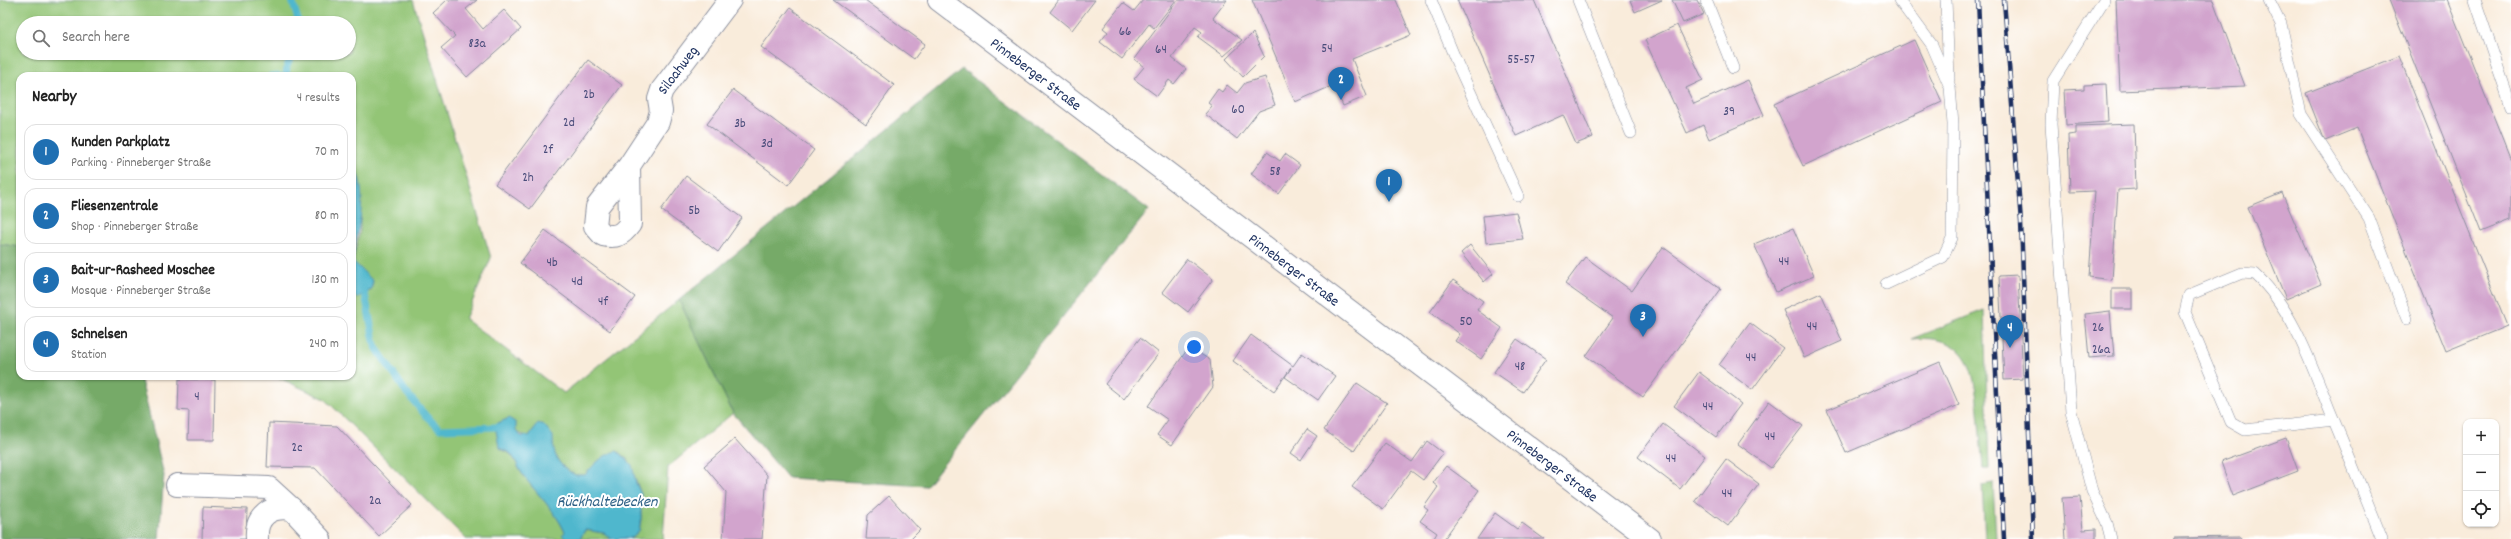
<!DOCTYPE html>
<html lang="en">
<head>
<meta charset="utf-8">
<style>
	body { margin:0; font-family:Dekko,sans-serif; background:#f2f2f2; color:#222 }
	.controls { position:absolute; right:12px; bottom:12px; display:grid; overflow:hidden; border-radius:8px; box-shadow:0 1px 3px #0004 }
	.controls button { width:36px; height:36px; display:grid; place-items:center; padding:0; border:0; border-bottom:1px solid #e0e0e0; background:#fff; color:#222; font:20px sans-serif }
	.you { position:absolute; left:1194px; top:347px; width:14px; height:14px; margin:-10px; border:3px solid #fff; border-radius:50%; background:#1a73e8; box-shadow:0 0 0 6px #1a73e833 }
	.badge { display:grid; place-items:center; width:26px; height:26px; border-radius:50%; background:#1f6fb2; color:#fff; font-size:13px; font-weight:700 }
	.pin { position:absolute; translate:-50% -33px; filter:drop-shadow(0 1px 2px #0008) }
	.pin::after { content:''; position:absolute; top:21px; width:14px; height:12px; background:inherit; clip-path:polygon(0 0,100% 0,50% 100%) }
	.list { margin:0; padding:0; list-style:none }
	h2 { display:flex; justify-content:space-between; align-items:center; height:52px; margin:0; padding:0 16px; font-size:17px }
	h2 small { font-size:13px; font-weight:400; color:#767676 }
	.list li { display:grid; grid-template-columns:26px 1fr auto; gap:12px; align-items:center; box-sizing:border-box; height:56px; margin:0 8px 8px; padding:0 8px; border:1px solid #e0e0e0; border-radius:12px }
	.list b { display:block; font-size:15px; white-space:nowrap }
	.list p { margin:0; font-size:13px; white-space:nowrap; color:#767676 }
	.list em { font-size:13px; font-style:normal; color:#767676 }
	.icon { flex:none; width:22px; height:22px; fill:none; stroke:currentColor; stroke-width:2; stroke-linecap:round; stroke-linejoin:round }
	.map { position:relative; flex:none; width:2511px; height:539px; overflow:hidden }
	.search { position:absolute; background:#fff; box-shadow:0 1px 3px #0004; left:16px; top:16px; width:340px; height:44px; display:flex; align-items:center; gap:10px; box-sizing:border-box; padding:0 14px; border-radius:22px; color:#767676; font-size:15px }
	.panel { position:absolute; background:#fff; box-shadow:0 1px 3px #0004; left:16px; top:72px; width:340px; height:308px; border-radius:12px }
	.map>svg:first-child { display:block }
	.green { fill:#93c576; stroke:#577a6a; fill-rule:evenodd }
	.forest { fill:#76aa67; stroke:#486c62 }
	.water { fill:#4fb7cd; stroke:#357396 }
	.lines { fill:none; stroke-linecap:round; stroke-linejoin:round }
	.stream { stroke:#4fb7cd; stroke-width:7 }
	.building { fill:#d2a4cd }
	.service-casing { stroke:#8a8e9c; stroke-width:12 }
	.minor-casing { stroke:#8a8e9c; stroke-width:24 }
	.secondary-casing { stroke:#8a8e9c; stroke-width:24 }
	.service { stroke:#fff; stroke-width:11 }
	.minor { stroke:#fff; stroke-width:22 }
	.secondary { stroke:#fff; stroke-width:22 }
	.rail-casing { stroke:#1b2f5e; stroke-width:4.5 }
	.rail { stroke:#fff; stroke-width:3; stroke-dasharray:9; stroke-linecap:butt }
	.labels { text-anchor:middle; stroke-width:4; stroke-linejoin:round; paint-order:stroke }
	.number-label { font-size:13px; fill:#494c7a }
	.street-label { font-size:15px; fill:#1b2f5e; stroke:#fff }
	.water-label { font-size:16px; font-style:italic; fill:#2d5f85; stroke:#fff }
</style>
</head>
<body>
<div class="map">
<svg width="2511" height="539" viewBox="0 0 2511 539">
	<rect width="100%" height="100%" fill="#fff"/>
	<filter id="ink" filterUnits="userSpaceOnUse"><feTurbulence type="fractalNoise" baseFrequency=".025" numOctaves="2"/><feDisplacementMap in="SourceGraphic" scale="8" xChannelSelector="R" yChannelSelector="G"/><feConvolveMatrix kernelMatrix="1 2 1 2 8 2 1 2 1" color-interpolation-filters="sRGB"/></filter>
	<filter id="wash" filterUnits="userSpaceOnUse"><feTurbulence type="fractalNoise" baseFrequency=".012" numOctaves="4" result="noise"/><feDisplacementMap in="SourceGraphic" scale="16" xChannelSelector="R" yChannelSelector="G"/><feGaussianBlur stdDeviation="0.9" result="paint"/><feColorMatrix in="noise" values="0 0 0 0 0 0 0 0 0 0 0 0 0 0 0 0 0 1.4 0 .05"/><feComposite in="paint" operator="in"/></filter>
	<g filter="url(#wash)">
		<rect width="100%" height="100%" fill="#f9ecdb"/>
		<!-- green -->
		<g class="green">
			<path d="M0,0H413L491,258L465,319L564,393L679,300L733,413L668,467L663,539H629L639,531L641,519V494L628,460L617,451L598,461L585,475H575C564,469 551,457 553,443L538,424L529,436C519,435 508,427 498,423L496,430L501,449C504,451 508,452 510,454C516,459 518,469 523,475C537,494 555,510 565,532L562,535L566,539H466L325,399L275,376H352V294L357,298L371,290L373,281L353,261L360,230V180L352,162V76H20V247L0,244ZM23,23H349V53H23Z"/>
			<path d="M1984,310L1989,469H1983C1981,450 1980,430 1978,411C1974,364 1966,334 1911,339Z"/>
			<polygon points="1993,483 1996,539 1985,539 1982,485"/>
			<polygon points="585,530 604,533 611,539 580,539"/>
		</g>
		<!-- forest -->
		<g class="forest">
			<polygon points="962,69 1149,210 926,486 788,478 733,413 679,300"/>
			<polygon points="0,244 20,247 20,376 140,376 164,475 159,539 0,539"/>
		</g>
		<!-- water -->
		<g class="water">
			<path d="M352,162C354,169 359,175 360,182C366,210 355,234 353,261L373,281L371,290L357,298L352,294Z"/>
			<path d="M509,418L516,423V430L521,436H529L538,423L544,425L553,436C553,455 557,465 575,475H585C593,465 605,453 617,451L632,465L636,483L641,494V519L639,531L631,538L611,539L604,533L585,530L580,539H566L562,535L565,532C555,510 536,493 523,475C518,468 516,459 510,453C507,451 502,450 499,447L496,430L498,423Z"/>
		</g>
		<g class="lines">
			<!-- stream -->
			<g class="stream">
				<polyline points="292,0 299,23"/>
				<polyline points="271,76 279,76"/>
				<polyline points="286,76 287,66 293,53"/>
				<polyline points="352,269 365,294 375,346 406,392 426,416 440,429 497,427"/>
			</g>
		</g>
		<g id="blocks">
			<!-- building -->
			<g class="building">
				<polygon points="447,0 477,0 466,9 483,29 504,10 521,29 467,77 441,48 455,36 433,13"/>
				<polygon points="833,0 865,0 925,44 914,59"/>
				<polygon points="1059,0 1095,0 1072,30 1050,12"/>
				<polygon points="1143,0 1176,0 1154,28 1149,24 1122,59 1100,42 1108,32 1103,28 1123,3 1134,11"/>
				<polygon points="1178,0 1227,0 1213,18 1242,40 1224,56 1198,37 1202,32 1195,27 1172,58 1186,69 1174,84 1169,80 1157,96 1134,79 1144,67 1134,59"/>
				<polygon points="1252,0 1396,0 1411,35 1352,59 1367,96 1343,106 1334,85 1295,102"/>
				<polygon points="1457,0 1534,0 1593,137 1576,144 1563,115 1516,136"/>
				<polygon points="1630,0 1662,0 1635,12"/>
				<polygon points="1672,0 1697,0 1704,14 1683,23"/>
				<polygon points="2116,0 2213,0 2245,86 2120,91"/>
				<polygon points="2389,0 2447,0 2511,160 2511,220 2481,232"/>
				<polygon points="790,8 894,85 866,124 761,47"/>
				<polygon points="1677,25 1703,80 1686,88 1694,104 1748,80 1764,115 1709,139 1703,125 1687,133 1645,40"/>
				<polygon points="1253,33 1264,56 1243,77 1226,59"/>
				<polygon points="1914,40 1942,102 1803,166 1774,104"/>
				<polygon points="2399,56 2507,326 2446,351 2357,128 2325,141 2306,93"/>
				<polygon points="588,60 622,85 530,209 495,184"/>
				<polygon points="1265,77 1275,105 1259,111 1237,139 1205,114 1212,106 1208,103 1218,89 1222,92 1227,85 1237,93 1245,83"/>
				<polygon points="2106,84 2108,122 2066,125 2064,90 2084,89 2084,85"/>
				<polygon points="733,90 814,150 788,185 707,124"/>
				<polygon points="2134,124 2136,189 2118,190 2112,280 2089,277 2095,191 2070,192 2068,135 2076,134 2076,126"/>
				<polygon points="1267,152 1280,161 1285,154 1300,165 1279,194 1251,174"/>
				<polygon points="686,176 742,218 718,252 661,210"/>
				<polygon points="2282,193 2321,284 2286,299 2248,207"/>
				<polygon points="1516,212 1523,239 1486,243 1483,216"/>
				<polygon points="1793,228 1814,276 1776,292 1754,244"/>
				<polygon points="545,230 635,297 610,331 520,263"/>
				<polygon points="1470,245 1493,274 1484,282 1461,253"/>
				<polygon points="1663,247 1721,289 1643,397 1586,356 1613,318 1565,284 1585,257 1632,291"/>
				<polygon points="1187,259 1213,279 1188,312 1162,292"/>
				<polygon points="2018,275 2023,379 2004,380 1999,276"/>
				<polygon points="1453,280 1483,301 1477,310 1502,328 1481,359 1455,341 1460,334 1430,312"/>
				<rect x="2112" y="289" width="20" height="20"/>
				<polygon points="1821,293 1842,341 1804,358 1783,310"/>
				<polygon points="2110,311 2114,356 2089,358 2085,314"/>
				<polygon points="1750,323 1783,348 1752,390 1719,365"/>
				<polygon points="1251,335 1293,366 1302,353 1335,376 1318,400 1285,377 1291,368 1274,391 1233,361"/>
				<polygon points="1140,338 1159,353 1124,399 1105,384"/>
				<polygon points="1517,339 1546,359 1523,392 1494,372"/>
				<polygon points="1189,347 1210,360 1213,387 1172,445 1157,435 1168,420 1148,406"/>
				<polygon points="1940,362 1959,405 1846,453 1827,410"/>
				<polygon points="1699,372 1741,404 1716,437 1674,406"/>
				<polygon points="179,379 215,380 214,440 188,440 189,411 178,410"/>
				<polygon points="1357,383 1387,403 1354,451 1324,430"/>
				<polygon points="1769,401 1803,426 1771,468 1738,444"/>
				<polygon points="269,423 337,426 412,505 379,536 315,468 267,467"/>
				<polygon points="1663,424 1705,456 1680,489 1638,457"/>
				<polygon points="1307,429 1317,436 1301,460 1291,453"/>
				<polygon points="2286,438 2298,471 2233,496 2221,462"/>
				<polygon points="735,439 767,475 762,539 723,539 726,492 704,466"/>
				<polygon points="1427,441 1443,453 1423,480 1411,471 1383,509 1352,487 1385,443 1412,462"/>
				<polygon points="1726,459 1759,484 1728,526 1695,501"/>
				<polygon points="1446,466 1479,490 1444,539 1436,539 1434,538 1437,533 1420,521 1428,510 1424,507 1438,487 1433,483"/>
				<polygon points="889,496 920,530 911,539 866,539 868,515"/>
				<polygon points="2080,497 2083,530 2096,529 2096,539 2065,539 2062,498"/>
				<polygon points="203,507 247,509 246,539 202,539"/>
				<polygon points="1495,513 1517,529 1522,523 1544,539 1477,539"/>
				<polygon points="2240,537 2241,539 2173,539 2173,538"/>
			</g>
		</g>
	</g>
	<g filter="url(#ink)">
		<use href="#blocks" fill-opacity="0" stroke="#8a8e9c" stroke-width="1"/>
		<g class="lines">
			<defs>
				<g id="service">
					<polyline points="1431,0 1457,63 1518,196"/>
					<polyline points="1578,0 1631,133"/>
					<polyline points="1706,0 1733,68"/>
					<polyline points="1946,0 1949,79"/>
					<polyline points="2104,0 2053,81 2051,124 2071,411 2092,491 2107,523 2111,539"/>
					<polyline points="2269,0 2281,24 2301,114 2369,218 2407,319"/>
					<polyline points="2475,0 2511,106"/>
					<polyline points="1886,284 1943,257 1952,238 1953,124 1950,87 1932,45 1899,0"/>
					<path d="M2334,420L2245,430L2231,422L2185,312L2189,295L2242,273L2255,274C2292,307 2312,366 2330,411C2348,454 2365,496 2382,539"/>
				</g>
				<g id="minor">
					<path id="s1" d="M629,166L630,224C622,235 616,238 603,235L595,226L597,207L629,166L658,122L661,111L659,99L662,90L730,0"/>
					<polyline points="177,485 269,488 292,509 320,539"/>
					<path d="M257,539C255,516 271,505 292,509"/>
				</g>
				<g id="secondary">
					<path id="s2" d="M939,0L1650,539"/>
				</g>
			</defs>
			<!-- service casing -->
			<use href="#service" class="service-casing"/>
			<!-- minor casing -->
			<use href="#minor" class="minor-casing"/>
			<!-- secondary casing -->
			<use href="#secondary" class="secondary-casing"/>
			<!-- service -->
			<use href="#service" class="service"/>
			<!-- minor -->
			<use href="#minor" class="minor"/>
			<!-- secondary -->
			<use href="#secondary" class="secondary"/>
			<defs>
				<g id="rail">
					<polyline points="1978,0 2004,539"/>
					<polyline points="2004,0 2021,222 2033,539"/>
				</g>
			</defs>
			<!-- rail casing -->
			<use href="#rail" class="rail-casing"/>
			<!-- rail -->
			<use href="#rail" class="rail"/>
		</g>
	</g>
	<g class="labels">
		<!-- number labels -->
		<g class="number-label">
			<text x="1125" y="35">66</text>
			<text x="477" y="47">83a</text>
			<text x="1327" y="52">54</text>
			<text x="1161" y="53">64</text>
			<text x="1521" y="63">55-57</text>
			<text x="589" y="98">2b</text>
			<text x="1238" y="113">60</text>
			<text x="1729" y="115">39</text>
			<text x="569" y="126">2d</text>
			<text x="740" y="127">3b</text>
			<text x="767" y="147">3d</text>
			<text x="548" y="153">2f</text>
			<text x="1275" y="175">58</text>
			<text x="528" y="181">2h</text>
			<text x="694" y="214">5b</text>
			<text x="1784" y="265">44</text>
			<text x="552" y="266">4b</text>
			<text x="577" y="285">4d</text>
			<text x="603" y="305">4f</text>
			<text x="1466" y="325">50</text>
			<text x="1812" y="330">44</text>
			<text x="2098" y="331">26</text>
			<text x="2101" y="353">26a</text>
			<text x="1751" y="361">44</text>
			<text x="1520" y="370">48</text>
			<text x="197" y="400">4</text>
			<text x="1708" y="410">44</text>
			<text x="1770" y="440">44</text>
			<text x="297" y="451">2c</text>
			<text x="1671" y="462">44</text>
			<text x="1727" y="497">44</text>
			<text x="375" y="504">2a</text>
		</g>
		<!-- street labels -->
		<g class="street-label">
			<text dy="5" stroke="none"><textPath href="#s1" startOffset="284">Siloahweg</textPath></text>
			<text dy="5" stroke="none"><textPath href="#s2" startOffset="122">Pinneberger Straße</textPath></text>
			<text dy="5" stroke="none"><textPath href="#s2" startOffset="446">Pinneberger Straße</textPath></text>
			<text dy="5" stroke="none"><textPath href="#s2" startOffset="770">Pinneberger Straße</textPath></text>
		</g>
		<!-- water labels -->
		<g class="water-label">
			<text x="607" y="506">Rückhaltebecken</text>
		</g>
	</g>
</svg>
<div class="controls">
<button>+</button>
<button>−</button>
<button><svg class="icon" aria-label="locate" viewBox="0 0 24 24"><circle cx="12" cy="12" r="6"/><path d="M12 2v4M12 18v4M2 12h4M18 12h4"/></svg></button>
</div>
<div class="you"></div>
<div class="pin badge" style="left:1389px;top:202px">1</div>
<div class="pin badge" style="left:1341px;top:100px">2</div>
<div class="pin badge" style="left:1643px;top:337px">3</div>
<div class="pin badge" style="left:2010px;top:348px">4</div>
<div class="search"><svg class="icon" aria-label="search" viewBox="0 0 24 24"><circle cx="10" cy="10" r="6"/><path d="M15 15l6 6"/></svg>Search here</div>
<section class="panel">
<h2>Nearby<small>4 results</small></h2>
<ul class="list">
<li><span class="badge">1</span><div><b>Kunden Parkplatz</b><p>Parking · Pinneberger Straße</p></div><em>70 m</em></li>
<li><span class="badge">2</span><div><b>Fliesenzentrale</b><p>Shop · Pinneberger Straße</p></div><em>80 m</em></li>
<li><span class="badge">3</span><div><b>Bait-ur-Rasheed Moschee</b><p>Mosque · Pinneberger Straße</p></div><em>130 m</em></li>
<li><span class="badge">4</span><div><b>Schnelsen</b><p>Station</p></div><em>240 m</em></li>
</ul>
</section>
</div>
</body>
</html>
